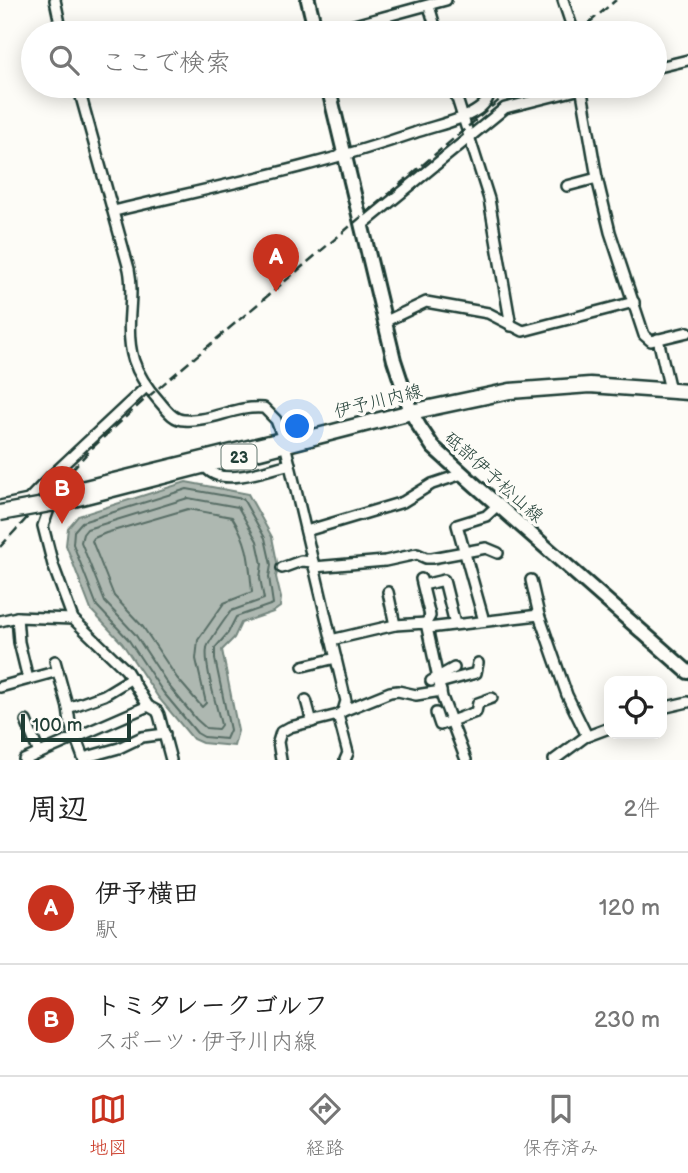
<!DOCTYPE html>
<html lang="ja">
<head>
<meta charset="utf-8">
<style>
	body { margin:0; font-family:"Balsamiq Sans","Klee One",sans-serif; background:#f6f6f6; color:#222 }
	.controls { position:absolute; right:21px; bottom:21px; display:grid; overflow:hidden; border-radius:14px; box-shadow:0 4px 18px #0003 }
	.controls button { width:63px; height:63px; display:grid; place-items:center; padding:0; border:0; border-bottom:2px solid #e0e0e0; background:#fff; color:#222; font:35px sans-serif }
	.scale { position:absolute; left:21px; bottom:18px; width:110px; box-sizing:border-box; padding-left:7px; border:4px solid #1f3d34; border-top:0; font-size:19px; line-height:24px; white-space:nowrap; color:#1f3d34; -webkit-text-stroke:5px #fdfcf7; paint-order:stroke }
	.you { position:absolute; left:298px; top:427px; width:24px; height:24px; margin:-18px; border:5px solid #fff; border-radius:50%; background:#1a73e8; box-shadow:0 0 0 10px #1a73e833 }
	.badge { display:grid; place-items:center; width:46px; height:46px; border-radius:50%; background:#c8321e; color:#fff; font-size:23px; font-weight:700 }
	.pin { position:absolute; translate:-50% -58px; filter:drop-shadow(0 2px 4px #0008) }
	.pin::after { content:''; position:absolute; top:37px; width:24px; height:21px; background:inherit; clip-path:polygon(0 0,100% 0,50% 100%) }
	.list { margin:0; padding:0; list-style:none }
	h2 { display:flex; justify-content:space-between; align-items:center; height:91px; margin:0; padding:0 28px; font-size:30px }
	h2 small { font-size:23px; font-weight:400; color:#767676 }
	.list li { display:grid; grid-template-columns:46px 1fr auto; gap:21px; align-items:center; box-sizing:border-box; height:112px; padding:0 28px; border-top:2px solid #e0e0e0 }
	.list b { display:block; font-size:26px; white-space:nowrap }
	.list p { margin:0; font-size:23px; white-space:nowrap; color:#767676 }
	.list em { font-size:23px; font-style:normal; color:#767676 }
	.icon { flex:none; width:38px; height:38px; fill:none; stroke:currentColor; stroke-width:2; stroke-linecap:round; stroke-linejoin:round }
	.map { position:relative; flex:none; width:688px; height:760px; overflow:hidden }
	.search { position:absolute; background:#fff; box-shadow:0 4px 18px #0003; left:21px; right:21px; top:21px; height:77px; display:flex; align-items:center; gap:18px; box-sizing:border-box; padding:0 24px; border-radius:38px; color:#767676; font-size:26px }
	.sheet { height:315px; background:#fff }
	nav { display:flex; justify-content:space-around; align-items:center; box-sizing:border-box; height:98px; border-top:2px solid #e0e0e0; background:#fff; font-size:19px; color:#767676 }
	nav a { display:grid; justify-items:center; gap:4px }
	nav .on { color:#c8321e }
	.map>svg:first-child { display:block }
	.water { fill:#aeb8b1; stroke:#75877f; stroke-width:2 }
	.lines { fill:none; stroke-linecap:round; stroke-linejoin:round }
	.shore { stroke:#586e66; stroke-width:2 }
	.minor-casing { stroke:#1f3d34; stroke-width:14 }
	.secondary-casing { stroke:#1f3d34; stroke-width:18 }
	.primary-casing { stroke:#1f3d34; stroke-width:19 }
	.minor { stroke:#fdfcf7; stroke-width:9 }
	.secondary { stroke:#fdfcf7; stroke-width:12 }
	.primary { stroke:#fdfcf7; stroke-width:14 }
	.rail { stroke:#1f3d34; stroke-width:2.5; stroke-dasharray:10 5; stroke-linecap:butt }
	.primary-bridge-casing { stroke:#1f3d34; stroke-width:19; stroke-linecap:butt }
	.primary-bridge { stroke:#fdfcf7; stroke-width:14 }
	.labels { text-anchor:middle; stroke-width:7; stroke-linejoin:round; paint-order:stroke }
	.shield { fill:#fdfcf7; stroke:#62766e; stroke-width:2 }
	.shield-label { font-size:16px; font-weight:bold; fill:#1f3d34 }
	.street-label { font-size:18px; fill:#1f3d34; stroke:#fdfcf7 }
</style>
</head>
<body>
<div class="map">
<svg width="688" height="760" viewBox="0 0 688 760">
	<rect width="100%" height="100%" fill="#fdfcf7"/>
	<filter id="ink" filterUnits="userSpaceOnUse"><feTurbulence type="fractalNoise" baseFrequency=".0143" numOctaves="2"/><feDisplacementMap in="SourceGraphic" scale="14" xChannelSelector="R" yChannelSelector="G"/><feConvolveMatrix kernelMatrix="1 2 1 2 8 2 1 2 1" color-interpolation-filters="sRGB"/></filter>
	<g filter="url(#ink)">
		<!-- water -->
		<polygon class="water" points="186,482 248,494 272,537 278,567 276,577 281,598 280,607 273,612 241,623 234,638 222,650 238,731 234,746 202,743 193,739 158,697 122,643 91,610 66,545 68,528 78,516"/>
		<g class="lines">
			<!-- shore -->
			<g class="shore">
				<polygon points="187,489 243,499 265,538 271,565 269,577 273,604 236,617 228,633 215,648 215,659 230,730 226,739 204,737 197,733 163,692 128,639 97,606 73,544 74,531 82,522"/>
				<path d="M188,498L238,507L257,541L262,564L260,578L264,599L231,611C228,615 207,644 207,648C204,665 217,707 221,725L218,729L206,728L196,719L169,686L135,634L105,602L81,542L83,534L87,529Z"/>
				<path d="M188,509L232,517C249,544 249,561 252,592L224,603L198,640L196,659L206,703L202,707L177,678L143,627L114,596L92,541L94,538L106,533Z"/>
			</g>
			<defs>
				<g id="minor">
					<polyline points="55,0 62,33"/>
					<polyline points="563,0 574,33"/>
					<polyline points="429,6 437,33"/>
					<polyline points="325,33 446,0"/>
					<polyline points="655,68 688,60"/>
					<path d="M78,86L129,269C132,284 131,297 130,312C127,351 133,372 159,401C166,409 173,420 184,420C211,422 237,405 264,408L276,420L285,444L346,701L343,711L338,715L290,727L281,732L278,742L281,760"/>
					<polyline points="453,86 489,199 511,326"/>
					<polyline points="581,86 597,178 610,232 644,335 651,341 688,332"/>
					<polyline points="567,186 597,178"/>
					<path d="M114,211C214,187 316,167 414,133C430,127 460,121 474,112C484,106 491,99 489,87"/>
					<polyline points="362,225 505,108 593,86"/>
					<polyline points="384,322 426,302 488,313 523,331 634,302"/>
					<polyline points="658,339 670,390"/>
					<path d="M205,466C219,489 268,469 290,464"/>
					<polyline points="0,506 28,500 51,476 146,387"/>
					<polyline points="306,531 403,502 432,484 462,474"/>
					<polyline points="314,567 385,561 417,554 426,558 432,558 486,548 498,553"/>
					<polyline points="282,568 301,561 313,562"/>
					<polyline points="421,579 430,616 426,623"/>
					<polyline points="531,580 539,615"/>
					<polyline points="423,585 444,580 455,624"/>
					<polyline points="388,592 395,625"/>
					<polyline points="17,617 19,642 28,679"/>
					<polyline points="0,621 17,617 73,619"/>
					<polyline points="484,621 457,525 486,516 498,505"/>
					<polyline points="428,628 539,615 567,695 587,736"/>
					<polyline points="331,640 395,625 426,623 442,697 466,760"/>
					<polyline points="55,661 68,708"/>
					<polyline points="303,666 336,658"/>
					<polyline points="431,681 454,668"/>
					<polyline points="439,683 476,673 478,663"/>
					<polyline points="0,687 58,671"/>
					<polyline points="306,700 312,722"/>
					<polyline points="148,706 126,670 73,619 53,565 43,526 54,495 58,492 283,437"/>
					<polyline points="662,708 688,702"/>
					<polyline points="343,711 390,692 398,691 416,695 441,691"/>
					<polyline points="436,713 440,725 476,712 478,703 492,698"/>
					<polyline points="338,715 348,753 345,760"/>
					<polyline points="26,721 39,753"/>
					<polyline points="83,758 119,748 142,737 165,734"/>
					<polyline points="24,760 148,706 157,711 159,715 171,760"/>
					<polyline points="84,760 70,723 68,708 104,695 132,678"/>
					<polyline points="554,760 585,737 609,728"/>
				</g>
				<g id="secondary">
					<polyline points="308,0 316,33"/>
					<polyline points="328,86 394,360 411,412 419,426 433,447 475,485 688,672"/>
				</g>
				<polyline id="primary" points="66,501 411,412 510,391 590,385 688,392"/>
			</defs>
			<!-- minor casing -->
			<use href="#minor" class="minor-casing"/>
			<!-- secondary casing -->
			<use href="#secondary" class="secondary-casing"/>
			<!-- primary casing -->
			<use href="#primary" class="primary-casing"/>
			<!-- minor -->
			<use href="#minor" class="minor"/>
			<!-- secondary -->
			<use href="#secondary" class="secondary"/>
			<!-- primary -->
			<use href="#primary" class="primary"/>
			<!-- rail -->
			<g class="rail">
				<polyline points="577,33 616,0"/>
				<polyline points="0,547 92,448 142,402 516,86"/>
			</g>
			<defs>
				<polyline id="primary-bridge" points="0,513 66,501"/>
			</defs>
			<!-- primary-bridge casing -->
			<use href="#primary-bridge" class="primary-bridge-casing"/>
			<!-- primary-bridge -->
			<use href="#primary-bridge" class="primary-bridge"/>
		</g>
	</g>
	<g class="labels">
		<!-- shield labels -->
		<rect class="shield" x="221.5" y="444.5" width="35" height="25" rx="5"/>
		<g class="shield-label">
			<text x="239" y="463">23</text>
		</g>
		<!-- street labels -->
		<g class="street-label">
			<text transform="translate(378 401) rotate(-14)" y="6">伊予川内線</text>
			<text transform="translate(494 477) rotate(42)" y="6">砥部伊予松山線</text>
		</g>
	</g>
</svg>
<div class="controls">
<button><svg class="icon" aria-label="locate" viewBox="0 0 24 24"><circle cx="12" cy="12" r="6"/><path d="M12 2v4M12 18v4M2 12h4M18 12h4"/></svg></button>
</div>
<div class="scale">100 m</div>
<div class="you"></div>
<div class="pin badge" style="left:276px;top:292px">A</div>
<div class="pin badge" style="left:62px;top:524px">B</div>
<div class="search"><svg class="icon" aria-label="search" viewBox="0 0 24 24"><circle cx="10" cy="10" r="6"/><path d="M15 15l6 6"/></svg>ここで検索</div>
</div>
<section class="sheet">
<h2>周辺<small>2件</small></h2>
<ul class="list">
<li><span class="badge">A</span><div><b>伊予横田</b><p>駅</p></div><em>120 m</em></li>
<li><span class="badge">B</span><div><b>トミタレークゴルフ</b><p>スポーツ · 伊予川内線</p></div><em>230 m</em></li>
</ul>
</section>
<nav>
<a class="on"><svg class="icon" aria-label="map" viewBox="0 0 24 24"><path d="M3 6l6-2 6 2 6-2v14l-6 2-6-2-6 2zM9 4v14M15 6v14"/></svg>地図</a>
<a><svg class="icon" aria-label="directions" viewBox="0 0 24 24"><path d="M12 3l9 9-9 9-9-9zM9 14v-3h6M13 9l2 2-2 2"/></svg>経路</a>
<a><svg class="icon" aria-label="saved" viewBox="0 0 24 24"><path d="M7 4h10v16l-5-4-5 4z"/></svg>保存済み</a>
</nav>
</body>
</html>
